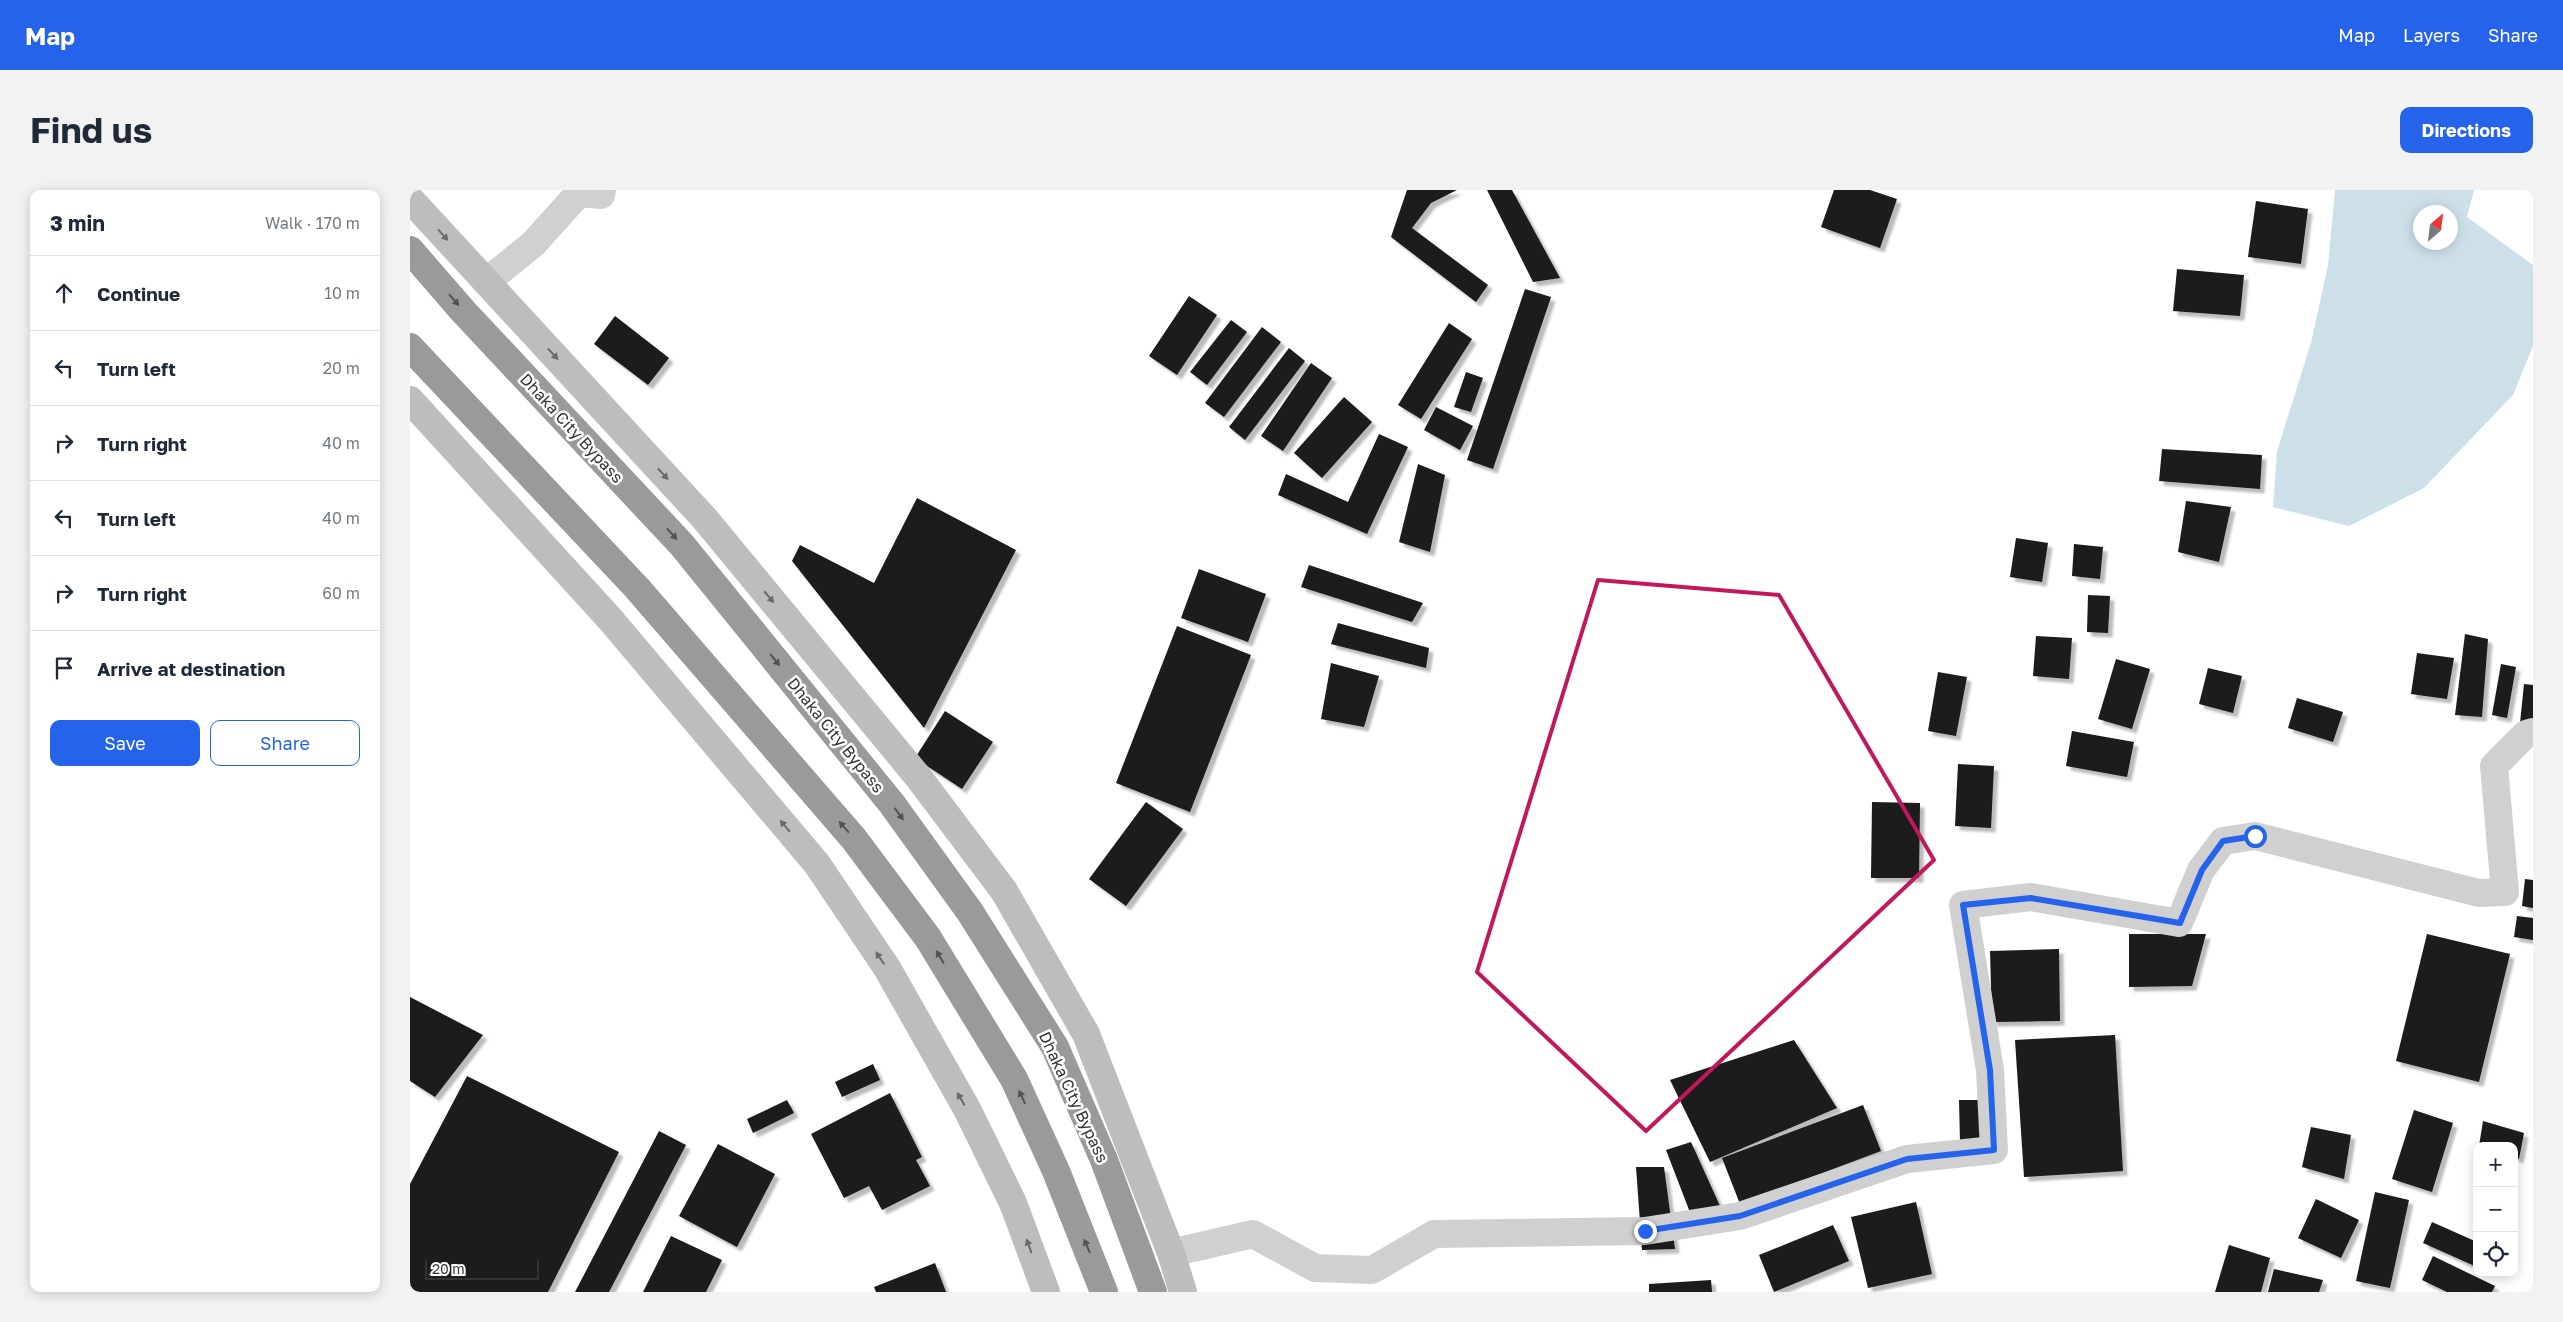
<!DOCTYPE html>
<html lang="en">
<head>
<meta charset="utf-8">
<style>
	body { margin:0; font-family:"Golos Text",sans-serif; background:#f2f2f3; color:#1f2937 }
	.controls { position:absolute; right:15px; bottom:15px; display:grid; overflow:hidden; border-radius:10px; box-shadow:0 2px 12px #0003 }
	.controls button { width:45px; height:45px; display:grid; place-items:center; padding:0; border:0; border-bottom:1px solid #e0e1e3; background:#fff; color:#1f2937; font:25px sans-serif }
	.compass { position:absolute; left:2003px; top:15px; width:45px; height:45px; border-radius:50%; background:#fff; box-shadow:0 2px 12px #0003; rotate:28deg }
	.scale { position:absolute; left:15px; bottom:12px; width:114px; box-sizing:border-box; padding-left:5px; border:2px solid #333; border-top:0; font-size:14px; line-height:18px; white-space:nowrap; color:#333; -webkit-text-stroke:4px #fff; paint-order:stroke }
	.stop { position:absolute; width:15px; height:15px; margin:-11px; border:4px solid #2563eb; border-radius:50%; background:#fff }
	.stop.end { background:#2563eb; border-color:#fff; box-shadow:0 1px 5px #0008 }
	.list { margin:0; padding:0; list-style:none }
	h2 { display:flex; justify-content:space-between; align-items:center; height:65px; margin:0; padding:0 20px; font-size:21px }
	h2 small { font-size:16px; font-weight:400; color:#747a83 }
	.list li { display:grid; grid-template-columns:32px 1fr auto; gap:15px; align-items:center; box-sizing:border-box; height:75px; padding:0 20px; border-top:1px solid #e0e1e3 }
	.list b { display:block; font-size:19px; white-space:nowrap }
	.list em { font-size:16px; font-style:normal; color:#747a83 }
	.actions { display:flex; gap:10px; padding:15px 20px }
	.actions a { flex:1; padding:11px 0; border:1px solid #2563eb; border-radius:10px; text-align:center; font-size:18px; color:#2563eb }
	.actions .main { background:#2563eb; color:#fff }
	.icon { flex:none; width:28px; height:28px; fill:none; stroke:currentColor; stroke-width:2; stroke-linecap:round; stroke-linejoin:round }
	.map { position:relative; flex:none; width:2123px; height:1102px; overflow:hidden; border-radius:10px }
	header { display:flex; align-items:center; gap:30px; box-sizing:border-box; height:70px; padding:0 25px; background:#2563eb; color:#fff }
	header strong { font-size:24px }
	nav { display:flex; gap:28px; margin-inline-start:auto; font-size:18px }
	.intro { display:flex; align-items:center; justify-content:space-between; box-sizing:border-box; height:120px; padding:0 30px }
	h1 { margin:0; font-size:35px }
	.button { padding:12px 22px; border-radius:10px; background:#2563eb; color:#fff; font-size:18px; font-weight:700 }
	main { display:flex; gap:30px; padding:0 30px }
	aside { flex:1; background:#fff; border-radius:10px; box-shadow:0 2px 12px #0003 }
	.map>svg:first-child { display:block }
	.water { fill:#cde0ea; fill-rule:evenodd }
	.building { fill:#1a1a1a; filter:url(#shadow) }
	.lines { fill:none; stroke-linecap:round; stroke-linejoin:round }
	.street { stroke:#d0d0d0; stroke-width:28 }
	.secondary { stroke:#bdbdbd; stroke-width:28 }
	.highway { stroke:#9a9a9a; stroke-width:28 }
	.oneway { fill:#6a6a6a }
	.oneway2 { fill:#525252 }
	.route { stroke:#2563eb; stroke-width:6 }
	.marked { fill:none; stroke:#c2185b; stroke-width:4; stroke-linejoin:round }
	.labels { text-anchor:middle; stroke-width:5; stroke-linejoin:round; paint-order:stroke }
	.street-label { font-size:16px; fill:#333; stroke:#fff }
</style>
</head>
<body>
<header>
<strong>Map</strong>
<nav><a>Map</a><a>Layers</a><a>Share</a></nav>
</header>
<div class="intro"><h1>Find us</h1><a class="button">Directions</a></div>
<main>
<aside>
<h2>3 min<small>Walk · 170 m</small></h2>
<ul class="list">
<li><svg class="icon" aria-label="ahead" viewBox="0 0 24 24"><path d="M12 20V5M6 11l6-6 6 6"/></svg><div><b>Continue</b></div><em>10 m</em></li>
<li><svg class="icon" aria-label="left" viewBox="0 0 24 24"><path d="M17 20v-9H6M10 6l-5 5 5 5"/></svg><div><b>Turn left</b></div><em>20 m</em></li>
<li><svg class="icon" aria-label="right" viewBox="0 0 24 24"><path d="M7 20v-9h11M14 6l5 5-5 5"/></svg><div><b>Turn right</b></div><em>40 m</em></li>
<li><svg class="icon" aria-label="left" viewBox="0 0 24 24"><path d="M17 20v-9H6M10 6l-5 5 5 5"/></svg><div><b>Turn left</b></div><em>40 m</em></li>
<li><svg class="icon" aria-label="right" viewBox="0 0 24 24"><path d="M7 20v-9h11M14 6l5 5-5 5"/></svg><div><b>Turn right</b></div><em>60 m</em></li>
<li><svg class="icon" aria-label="arrive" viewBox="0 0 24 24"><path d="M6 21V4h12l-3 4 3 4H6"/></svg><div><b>Arrive at destination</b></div></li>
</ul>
<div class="actions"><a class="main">Save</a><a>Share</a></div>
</aside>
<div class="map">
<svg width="2123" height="1102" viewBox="0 0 2123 1102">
	<defs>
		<filter id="shadow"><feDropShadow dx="4.5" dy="4.5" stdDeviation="1" flood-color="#0004"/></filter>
	</defs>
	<rect width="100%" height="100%" fill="#fff"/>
	<!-- water -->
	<path class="water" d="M1925,0H2064L2057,27L2123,75V156L2103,205L2014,298L1939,336L1863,317L1867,261L1901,153L1918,75ZM2010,22H2040V52H2010Z"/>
	<!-- building -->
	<g class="building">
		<polygon points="997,0 1047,0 1021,13 1002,38 1078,95 1066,112 981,47"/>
		<polygon points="1077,0 1102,0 1150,88 1123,92"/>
		<polygon points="1424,0 1460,0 1487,9 1470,58 1411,37"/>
		<polygon points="1846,11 1898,19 1891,74 1838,67"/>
		<polygon points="1767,79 1834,85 1830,126 1763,121"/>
		<polygon points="1115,99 1141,107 1083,279 1057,270"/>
		<polygon points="779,106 807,125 767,185 739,166"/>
		<polygon points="205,126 259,168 238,195 184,154"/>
		<polygon points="821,130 837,142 797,195 780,182"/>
		<polygon points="1039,133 1062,149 1011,229 988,215"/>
		<polygon points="852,137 871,152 814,227 795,213"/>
		<polygon points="879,158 895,171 835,250 819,237"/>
		<polygon points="901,173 922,188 873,261 851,246"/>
		<polygon points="1056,182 1073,188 1061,222 1044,217"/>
		<polygon points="934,207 962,232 912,288 884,263"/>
		<polygon points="1026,217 1063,236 1050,260 1014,240"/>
		<polygon points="969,244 998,257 957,344 868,305 876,284 938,312"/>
		<polygon points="1752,259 1852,265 1850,299 1749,291"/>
		<polygon points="1008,274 1035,285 1020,362 989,352"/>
		<polygon points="507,308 606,360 514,538 382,371 390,355 464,393"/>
		<polygon points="1776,311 1821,317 1809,372 1768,362"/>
		<polygon points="1606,348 1638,353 1632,392 1600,387"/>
		<polygon points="1664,354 1693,357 1690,389 1662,386"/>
		<polygon points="899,375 1013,413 1002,432 891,397"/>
		<polygon points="789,379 856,404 838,452 771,428"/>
		<polygon points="1678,405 1700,406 1698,443 1677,442"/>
		<polygon points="928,433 1019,458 1016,478 921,454"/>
		<polygon points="767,436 841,465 780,622 706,593"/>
		<polygon points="2055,444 2078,449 2072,527 2045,525"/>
		<polygon points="1626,446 1662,448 1659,489 1623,486"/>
		<polygon points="2007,463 2044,468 2037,509 2001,504"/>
		<polygon points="1706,469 1740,479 1722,539 1688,529"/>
		<polygon points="921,473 969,486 954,537 911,529"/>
		<polygon points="2091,474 2106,477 2097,528 2082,525"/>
		<polygon points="1798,478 1832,486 1823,523 1789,514"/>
		<polygon points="1528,482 1557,487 1546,546 1518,541"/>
		<polygon points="2114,494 2123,495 2123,544 2109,543"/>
		<polygon points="1887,508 1933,522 1923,552 1878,538"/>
		<polygon points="535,521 583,552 552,599 505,568"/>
		<polygon points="1662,541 1724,552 1717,587 1656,576"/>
		<polygon points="1548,574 1584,576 1581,638 1545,636"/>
		<polygon points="736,612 773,639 716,716 679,689"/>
		<polygon points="1462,612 1510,613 1509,688 1461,688"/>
		<polygon points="2115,689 2123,690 2123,718 2112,716"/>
		<polygon points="2107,726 2123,728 2123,750 2104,747"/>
		<polygon points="1719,744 1796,744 1782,796 1719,797"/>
		<polygon points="2017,744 2100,764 2069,892 1986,871"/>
		<polygon points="1649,759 1650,831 1582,832 1580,761"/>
		<polygon points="0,807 73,845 25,907 0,891"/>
		<polygon points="1705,845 1713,981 1614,987 1605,850"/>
		<polygon points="1384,850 1427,918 1300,972 1260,890"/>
		<polygon points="463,874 470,890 432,907 425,892"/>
		<polygon points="57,886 209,962 138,1102 0,1102 0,994"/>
		<polygon points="480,903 512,967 506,970 520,996 472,1020 459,996 434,1008 401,944"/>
		<polygon points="377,910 384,923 343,943 337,929"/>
		<polygon points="1549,910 1573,910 1575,951 1550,952"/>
		<polygon points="1453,915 1471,961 1330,1014 1312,968"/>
		<polygon points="2004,920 2043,933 2022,1002 1982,989"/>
		<polygon points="2073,931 2114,943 2109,969 2104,967 2104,956 2069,956"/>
		<polygon points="1901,937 1941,945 1934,989 1892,977"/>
		<polygon points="249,941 276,955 199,1102 165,1102"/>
		<polygon points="1281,952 1310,1016 1281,1025 1256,960"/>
		<polygon points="308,954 365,984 327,1057 269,1026"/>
		<polygon points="1226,977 1254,977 1265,1059 1232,1060"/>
		<polygon points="1965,1002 1999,1010 1980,1098 1946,1091"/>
		<polygon points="1906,1009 1949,1030 1931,1068 1888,1048"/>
		<polygon points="1506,1012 1522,1084 1458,1098 1441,1027"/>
		<polygon points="2022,1032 2067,1052 2067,1077 2013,1053"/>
		<polygon points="1423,1035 1439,1071 1364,1102 1349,1065"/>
		<polygon points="261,1046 312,1070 296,1102 233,1102"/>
		<polygon points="1819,1055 1860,1068 1851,1102 1805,1102"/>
		<polygon points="2023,1066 2085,1096 2082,1102 2037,1102 2012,1090"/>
		<polygon points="525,1073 536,1102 466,1102 464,1097"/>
		<polygon points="1864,1079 1913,1090 1909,1102 1858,1102"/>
		<polygon points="1301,1090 1302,1102 1239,1102 1239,1094"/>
	</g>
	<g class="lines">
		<!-- street -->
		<g class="street">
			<polyline points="76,92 123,54 169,3 191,5 192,0"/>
			<polyline points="761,1063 843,1044 905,1078 962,1080 1024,1044 1235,1041 1330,1026 1497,969 1584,960 1580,880 1553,715 1621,707 1769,733 1791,680 1813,651 1845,646 2069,703 2095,702 2084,576 2116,544 2123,542"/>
		</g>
		<!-- secondary -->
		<g class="secondary">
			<polyline points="0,9 295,329 509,588 594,701 676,844 761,1063 773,1102"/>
			<polyline points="0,210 200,429 407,674 477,778 557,919 603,1013 636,1102"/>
		</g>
		<!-- highway -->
		<g class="highway">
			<polyline points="0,60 53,121 272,355 482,614 560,722 645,857 694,970 743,1102"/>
			<polyline points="0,157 227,398 444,649 518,748 604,889 646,981 694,1102"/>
		</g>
	</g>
	<!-- one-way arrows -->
	<defs><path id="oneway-solid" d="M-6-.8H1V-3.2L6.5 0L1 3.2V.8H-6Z" transform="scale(1.25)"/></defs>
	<g class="oneway">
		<use href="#oneway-solid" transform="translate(33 45) rotate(48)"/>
		<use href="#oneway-solid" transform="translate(143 164) rotate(47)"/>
		<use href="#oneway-solid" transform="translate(253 284) rotate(47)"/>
		<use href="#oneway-solid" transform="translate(359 407) rotate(50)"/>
		<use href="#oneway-solid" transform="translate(375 636) rotate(-130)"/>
		<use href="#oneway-solid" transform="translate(470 768) rotate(-124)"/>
		<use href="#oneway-solid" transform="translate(551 909) rotate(-120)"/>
		<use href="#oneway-solid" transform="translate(619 1056) rotate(-110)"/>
	</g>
	<g class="oneway2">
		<use href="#oneway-solid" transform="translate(44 110) rotate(49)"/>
		<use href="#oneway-solid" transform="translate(262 344) rotate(47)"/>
		<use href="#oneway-solid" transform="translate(365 470) rotate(51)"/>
		<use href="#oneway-solid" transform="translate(489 624) rotate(54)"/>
		<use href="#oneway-solid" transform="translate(434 637) rotate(-131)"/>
		<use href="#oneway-solid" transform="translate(530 767) rotate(-121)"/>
		<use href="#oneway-solid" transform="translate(612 907) rotate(-115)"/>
		<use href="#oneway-solid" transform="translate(677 1056) rotate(-113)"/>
	</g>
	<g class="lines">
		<!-- route -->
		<polyline class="route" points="1235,1041 1330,1026 1497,969 1584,960 1580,880 1553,715 1621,708 1770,733 1792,680 1813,651 1845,646"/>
	</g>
	<!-- marked area -->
	<path class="marked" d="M1188,390L1369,405L1524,670L1236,941L1067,782Z"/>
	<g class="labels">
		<!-- street labels -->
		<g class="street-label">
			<text transform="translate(162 238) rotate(47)" y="6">Dhaka City Bypass</text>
			<text transform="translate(426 545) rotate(51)" y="6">Dhaka City Bypass</text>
			<text transform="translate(664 907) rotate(65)" y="6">Dhaka City Bypass</text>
		</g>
	</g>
</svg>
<div class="controls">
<button>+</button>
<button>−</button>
<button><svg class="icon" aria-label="locate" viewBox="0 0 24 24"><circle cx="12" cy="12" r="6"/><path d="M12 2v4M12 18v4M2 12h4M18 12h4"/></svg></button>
</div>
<svg class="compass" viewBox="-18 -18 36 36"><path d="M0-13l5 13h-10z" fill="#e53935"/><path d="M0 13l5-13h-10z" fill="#747a83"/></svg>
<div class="scale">20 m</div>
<div class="stop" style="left:1845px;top:646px"></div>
<div class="stop end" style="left:1235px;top:1041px"></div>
</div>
</main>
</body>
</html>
